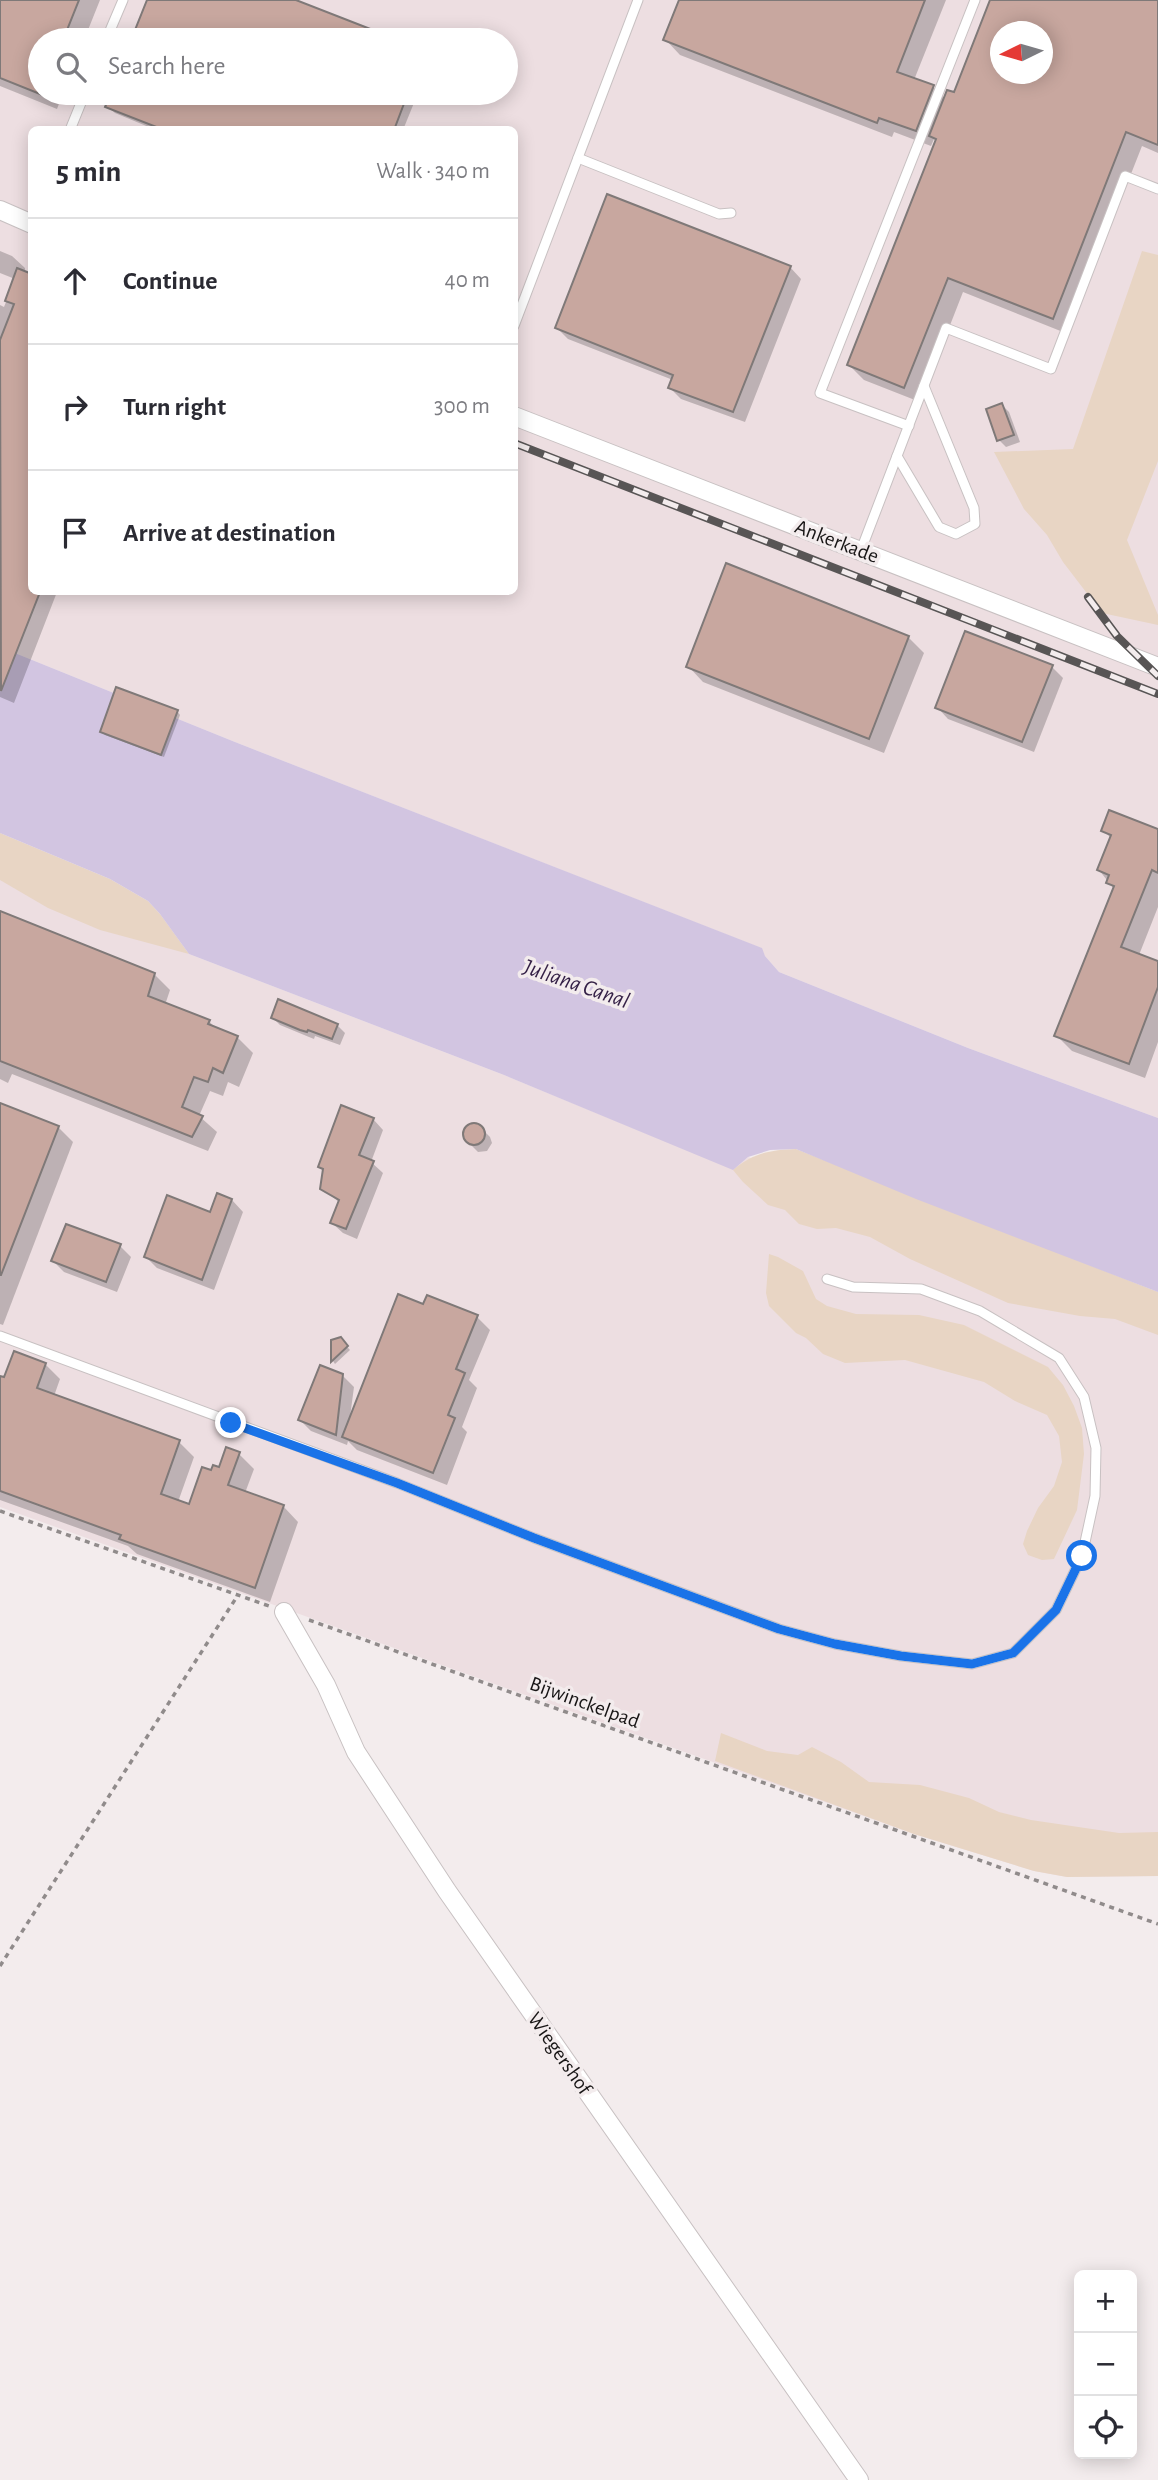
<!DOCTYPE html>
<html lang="en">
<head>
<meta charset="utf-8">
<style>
	body { margin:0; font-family:"Alegreya Sans",sans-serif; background:#f7f7f7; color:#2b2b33 }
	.controls { position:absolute; right:21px; bottom:21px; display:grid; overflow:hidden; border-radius:10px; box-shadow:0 4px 18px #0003 }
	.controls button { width:63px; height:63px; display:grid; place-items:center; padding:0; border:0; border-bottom:2px solid #e1e1e2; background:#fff; color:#2b2b33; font:35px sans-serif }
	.compass { position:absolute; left:990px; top:21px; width:63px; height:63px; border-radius:50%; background:#fff; box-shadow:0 4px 18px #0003; rotate:265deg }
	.stop { position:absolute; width:21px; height:21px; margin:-16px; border:5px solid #1a73e8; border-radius:50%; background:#fff }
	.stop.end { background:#1a73e8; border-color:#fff; box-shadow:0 2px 7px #0008 }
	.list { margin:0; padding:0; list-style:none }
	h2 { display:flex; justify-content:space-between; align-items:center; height:91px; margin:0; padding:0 28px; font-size:30px }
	h2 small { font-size:23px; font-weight:400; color:#7c7c81 }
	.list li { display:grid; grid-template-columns:46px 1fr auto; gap:21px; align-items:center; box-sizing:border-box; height:126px; padding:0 28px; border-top:2px solid #e1e1e2 }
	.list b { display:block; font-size:26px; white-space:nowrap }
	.list em { font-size:23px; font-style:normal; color:#7c7c81 }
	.icon { flex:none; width:38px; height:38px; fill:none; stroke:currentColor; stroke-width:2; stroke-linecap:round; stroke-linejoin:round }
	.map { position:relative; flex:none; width:1158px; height:2480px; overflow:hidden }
	.search { position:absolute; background:#fff; box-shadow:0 4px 18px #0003; left:28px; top:28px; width:490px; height:77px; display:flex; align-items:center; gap:18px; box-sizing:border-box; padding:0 24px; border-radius:38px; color:#7c7c81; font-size:26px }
	.panel { position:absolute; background:#fff; box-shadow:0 4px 18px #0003; left:28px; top:126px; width:490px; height:469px; border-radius:10px }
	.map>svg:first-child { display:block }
	.built { fill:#eddee1; fill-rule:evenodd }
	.green { fill:#e8d5c4 }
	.water { fill:#d2c5e1 }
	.shadow { fill:#0003; fill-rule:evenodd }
	.building { fill:#c8a79f; stroke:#7f7978; stroke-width:2; fill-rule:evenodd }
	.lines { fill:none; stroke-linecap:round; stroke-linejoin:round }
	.service-casing { stroke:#c8c1c2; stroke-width:11 }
	.minor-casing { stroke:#c8c1c2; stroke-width:20 }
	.path { stroke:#908b8b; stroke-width:3.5; stroke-dasharray:5 5; stroke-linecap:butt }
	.service { stroke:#fff; stroke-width:9 }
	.minor { stroke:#fff; stroke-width:18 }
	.rail-casing { stroke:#585555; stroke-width:8 }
	.rail { stroke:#f3eced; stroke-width:5; stroke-dasharray:16; stroke-linecap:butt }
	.route { stroke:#1a73e8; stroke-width:9 }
	.labels { text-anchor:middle; stroke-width:7; stroke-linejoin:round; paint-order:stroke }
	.street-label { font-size:21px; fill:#171515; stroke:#f3eced }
	.water-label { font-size:23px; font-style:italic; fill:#331f45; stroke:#f3eced }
</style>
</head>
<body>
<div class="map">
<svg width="1158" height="2480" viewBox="0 0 1158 2480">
	<rect width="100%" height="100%" fill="#f3eced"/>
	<!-- built -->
	<g class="built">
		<path d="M0,0H1158V1118L968,1048L779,972L765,956L761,948L235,742L0,647ZM1000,32H1042V74H1000ZM40,40H506V93H40ZM32,130H514V592H32Z"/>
		<polygon points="0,833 160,914 189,954 504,1075 733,1169 748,1157 1158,1292 1158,1876 1067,1877 1034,1871 914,1834 0,1507"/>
	</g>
	<!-- green -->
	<g class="green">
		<polygon points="1142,251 1158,255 1158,461 1127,540 1158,615 1158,625 1102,613 1063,562 1047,535 1024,509 994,452 1073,449"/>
		<polygon points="0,833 110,879 148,901 160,914 189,954 100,930 48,908 0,880"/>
		<path d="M796,1149L1158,1292V1335L1115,1319L1080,1316L1008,1303L910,1259L870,1237L836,1228L817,1229L799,1224L785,1210L768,1205L743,1182L733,1170C753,1153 770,1150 796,1149Z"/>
		<polygon points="769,1254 778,1257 803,1271 816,1299 827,1306 856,1314 919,1315 964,1325 1048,1367 1063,1385 1074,1406 1082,1428 1084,1454 1077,1510 1054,1559 1042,1560 1028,1555 1023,1544 1027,1531 1038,1508 1054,1486 1062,1462 1059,1436 1047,1415 1015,1401 984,1382 905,1360 845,1363 823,1354 806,1338 796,1333 769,1306 766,1293"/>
		<polygon points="721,1733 767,1751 798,1755 812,1747 841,1762 869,1782 920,1785 969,1798 999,1812 1031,1820 1119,1833 1158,1832 1158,1876 1067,1877 1034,1871 914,1834 715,1761"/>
	</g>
	<!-- water -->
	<polygon class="water" points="0,647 235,742 762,948 765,956 779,972 968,1048 1158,1118 1158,1292 916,1199 796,1149 770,1150 748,1157 733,1170 504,1075 189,954 160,914 148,901 110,879 0,833"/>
	<!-- shadow -->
	<g class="shadow">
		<polygon points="0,0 100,0 84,40 40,40 40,93 63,93 57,109 0,86"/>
		<polygon points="149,0 291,0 394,40 133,40"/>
		<path d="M681,0H946L914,80L933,87L945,99L955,94L992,0H1158V153L1142,146L1068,334L963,292L920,402L864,380L849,365L937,141L934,139L931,146L894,132L892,137L680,55L665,39ZM1000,32H1042V74H1000Z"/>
		<polygon points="113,93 418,93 403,130 156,130 115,113 107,106"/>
		<polygon points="0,251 12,256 25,268 32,592 57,592 14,703 0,697 0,305 4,307 15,279 0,273"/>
		<polygon points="790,267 801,279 745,422 681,399 670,388 673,380 568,339 557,328"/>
		<polygon points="1002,405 1009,412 1020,442 1006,447 999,440"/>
		<polygon points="908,637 924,653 884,753 703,682 688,666"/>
		<polygon points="1052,667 1063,678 1034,752 948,719 937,707"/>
		<polygon points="177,711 180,715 164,757 105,735 102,732"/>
		<polygon points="1103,830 1158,831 1158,907 1139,955 1158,963 1158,1042 1145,1078 1072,1051 1056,1035 1114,889 1099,870 1112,839"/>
		<polygon points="0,913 154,974 170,990 165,1005 209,1021 216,1029 237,1037 253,1053 239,1087 228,1082 223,1096 210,1091 199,1116 217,1132 208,1151 12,1074 8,1083 0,1079"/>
		<polygon points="273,1018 337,1025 345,1033 340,1045 315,1036 314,1039 309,1037 280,1025"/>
		<polygon points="0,1105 58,1127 73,1142 3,1325 0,1324"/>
		<polygon points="373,1119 383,1130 371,1162 383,1173 357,1239 343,1233 332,1223 340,1203 322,1188 325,1172 320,1167"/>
		<polygon points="478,1125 490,1137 492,1143 487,1151 478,1152 466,1140 465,1130 469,1126"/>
		<polygon points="218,1195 232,1200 243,1212 214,1290 157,1268 146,1257 211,1214"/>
		<polygon points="120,1246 131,1257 117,1292 64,1272 53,1261"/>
		<polygon points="424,1306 477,1317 490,1330 469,1380 477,1388 462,1427 467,1432 447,1485 357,1450 348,1441 347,1445 311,1431 300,1420 342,1375 354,1387 350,1417"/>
		<polygon points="340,1339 350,1350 335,1364 333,1361 332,1342"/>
		<polygon points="45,1364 60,1379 54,1396 179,1442 194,1457 178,1502 190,1506 220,1470 239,1454 254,1469 245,1493 283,1506 298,1522 270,1602 137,1554 128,1546 0,1500 0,1378 5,1380"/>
	</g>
	<!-- building -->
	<g class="building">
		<polygon points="0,0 79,0 63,40 40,40 40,94 0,78"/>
		<polygon points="147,0 296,0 396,39 131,40"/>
		<polygon points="679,0 925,0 897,72 934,85 916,131 879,118 877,123 663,40"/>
		<path d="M990,0H1158V145L1126,132L1053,319L948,278L904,388L847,365L936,139L929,136L947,90L954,92ZM1000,32H1042V74H1000Z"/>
		<polygon points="111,93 408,93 394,130 164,130 105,107"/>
		<polygon points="607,194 791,266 733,412 668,388 673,375 555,328"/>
		<polygon points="17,268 32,274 32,592 40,592 1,691 0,340 14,304 5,301"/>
		<polygon points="1002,403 1014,435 997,441 986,409"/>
		<polygon points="726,563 909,636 869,739 686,667"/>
		<polygon points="965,631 1053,665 1022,742 935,708"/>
		<polygon points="116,687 178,710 161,755 100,732"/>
		<polygon points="1109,810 1158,829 1158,873 1152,870 1121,947 1158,961 1158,987 1129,1064 1054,1036 1114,886 1106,883 1109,875 1097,870 1111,835 1101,831"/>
		<polygon points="0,911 155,973 148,996 210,1020 208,1024 238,1036 223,1073 213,1068 208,1082 194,1077 182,1107 203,1116 192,1137 0,1061"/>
		<polygon points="278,999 338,1024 332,1039 308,1030 307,1032 300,1030 271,1018"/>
		<polygon points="0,1103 59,1126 1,1275 0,1275"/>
		<polygon points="341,1105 374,1118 359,1155 374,1161 346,1229 330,1223 339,1200 320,1189 323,1169 318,1167"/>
		<circle cx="474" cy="1134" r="11"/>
		<polygon points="217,1193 232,1199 202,1280 144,1257 167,1195 210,1212"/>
		<polygon points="66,1224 121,1244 106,1282 51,1261"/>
		<polygon points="398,1294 423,1304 427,1295 478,1315 456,1369 465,1373 448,1415 455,1418 433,1473 342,1437"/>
		<polygon points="341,1337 348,1346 331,1362 331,1340"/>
		<polygon points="14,1351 46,1363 37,1388 180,1440 161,1494 189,1504 202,1467 211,1470 213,1465 219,1467 226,1447 240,1452 228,1485 284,1505 255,1588 119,1539 121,1535 0,1491 0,1376 4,1377"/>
		<polygon points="320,1365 343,1374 336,1435 298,1420"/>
	</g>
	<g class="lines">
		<defs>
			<g id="service">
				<polyline points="106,40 123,0"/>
				<polyline points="70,130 85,93"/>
				<polyline points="578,158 719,214 731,213"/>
				<polyline points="514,326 638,0"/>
				<polyline points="909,426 820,393 975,0"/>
				<polyline points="897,456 939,527 956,534 975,524 974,508 924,386"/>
				<polyline points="861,550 946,328 1051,369 1125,176 1158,189"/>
				<polyline points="0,1336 397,1483 534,1538 779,1629 835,1644 901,1656 972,1664 1013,1653 1056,1610 1082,1556 1095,1496 1096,1448 1084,1397 1059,1358 980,1311 921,1289 853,1287 827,1279"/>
			</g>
			<g id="minor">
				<polyline points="0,210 32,224"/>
				<polyline points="514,416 1158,667"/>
				<polyline points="284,1612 326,1685 356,1752 447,1891 859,2480"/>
			</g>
		</defs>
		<!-- service casing -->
		<use href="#service" class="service-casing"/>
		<!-- minor casing -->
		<use href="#minor" class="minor-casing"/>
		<!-- path -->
		<g class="path">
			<polyline points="0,1511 269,1606"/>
			<polyline points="309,1620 1158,1924"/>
			<polyline points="0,1966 238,1595"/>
		</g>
		<!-- service -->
		<use href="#service" class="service"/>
		<!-- minor -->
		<use href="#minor" class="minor"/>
		<defs>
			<g id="rail">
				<polyline points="514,443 1158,694"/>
				<polyline points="1088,597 1117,636 1158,676"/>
			</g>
		</defs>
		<!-- rail casing -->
		<use href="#rail" class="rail-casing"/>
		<!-- rail -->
		<use href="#rail" class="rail"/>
	</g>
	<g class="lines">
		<!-- route -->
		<polyline class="route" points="231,1423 397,1483 534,1538 779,1629 835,1644 901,1656 972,1664 1013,1653 1056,1610 1082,1556"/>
	</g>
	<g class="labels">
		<!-- street labels -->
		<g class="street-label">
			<text transform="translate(837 541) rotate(21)" y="7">Ankerkade</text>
			<text transform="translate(585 1702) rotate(20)" y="7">Bijwinckelpad</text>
			<text transform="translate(560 2053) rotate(55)" y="7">Wiegershof</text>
		</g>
		<!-- water labels -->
		<g class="water-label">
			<text transform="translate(577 983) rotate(19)" y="8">Juliana Canal</text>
		</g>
	</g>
</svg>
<div class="controls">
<button>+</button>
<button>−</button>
<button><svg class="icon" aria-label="locate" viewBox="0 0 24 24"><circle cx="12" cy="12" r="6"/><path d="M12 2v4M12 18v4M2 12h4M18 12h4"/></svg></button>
</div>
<svg class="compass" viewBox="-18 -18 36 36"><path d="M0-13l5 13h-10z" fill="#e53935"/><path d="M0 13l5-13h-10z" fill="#7c7c81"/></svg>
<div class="stop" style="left:1082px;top:1556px"></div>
<div class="stop end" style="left:231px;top:1423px"></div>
<div class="search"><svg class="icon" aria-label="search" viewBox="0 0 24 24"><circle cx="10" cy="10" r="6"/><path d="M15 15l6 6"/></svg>Search here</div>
<section class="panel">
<h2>5 min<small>Walk · 340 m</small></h2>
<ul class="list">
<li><svg class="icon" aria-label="ahead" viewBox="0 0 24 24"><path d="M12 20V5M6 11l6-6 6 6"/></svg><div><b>Continue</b></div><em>40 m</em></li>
<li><svg class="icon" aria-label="right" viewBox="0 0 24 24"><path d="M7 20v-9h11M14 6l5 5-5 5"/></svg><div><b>Turn right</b></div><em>300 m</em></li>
<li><svg class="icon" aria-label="arrive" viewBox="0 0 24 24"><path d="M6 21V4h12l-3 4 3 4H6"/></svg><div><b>Arrive at destination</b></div></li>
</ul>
</section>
</div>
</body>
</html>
